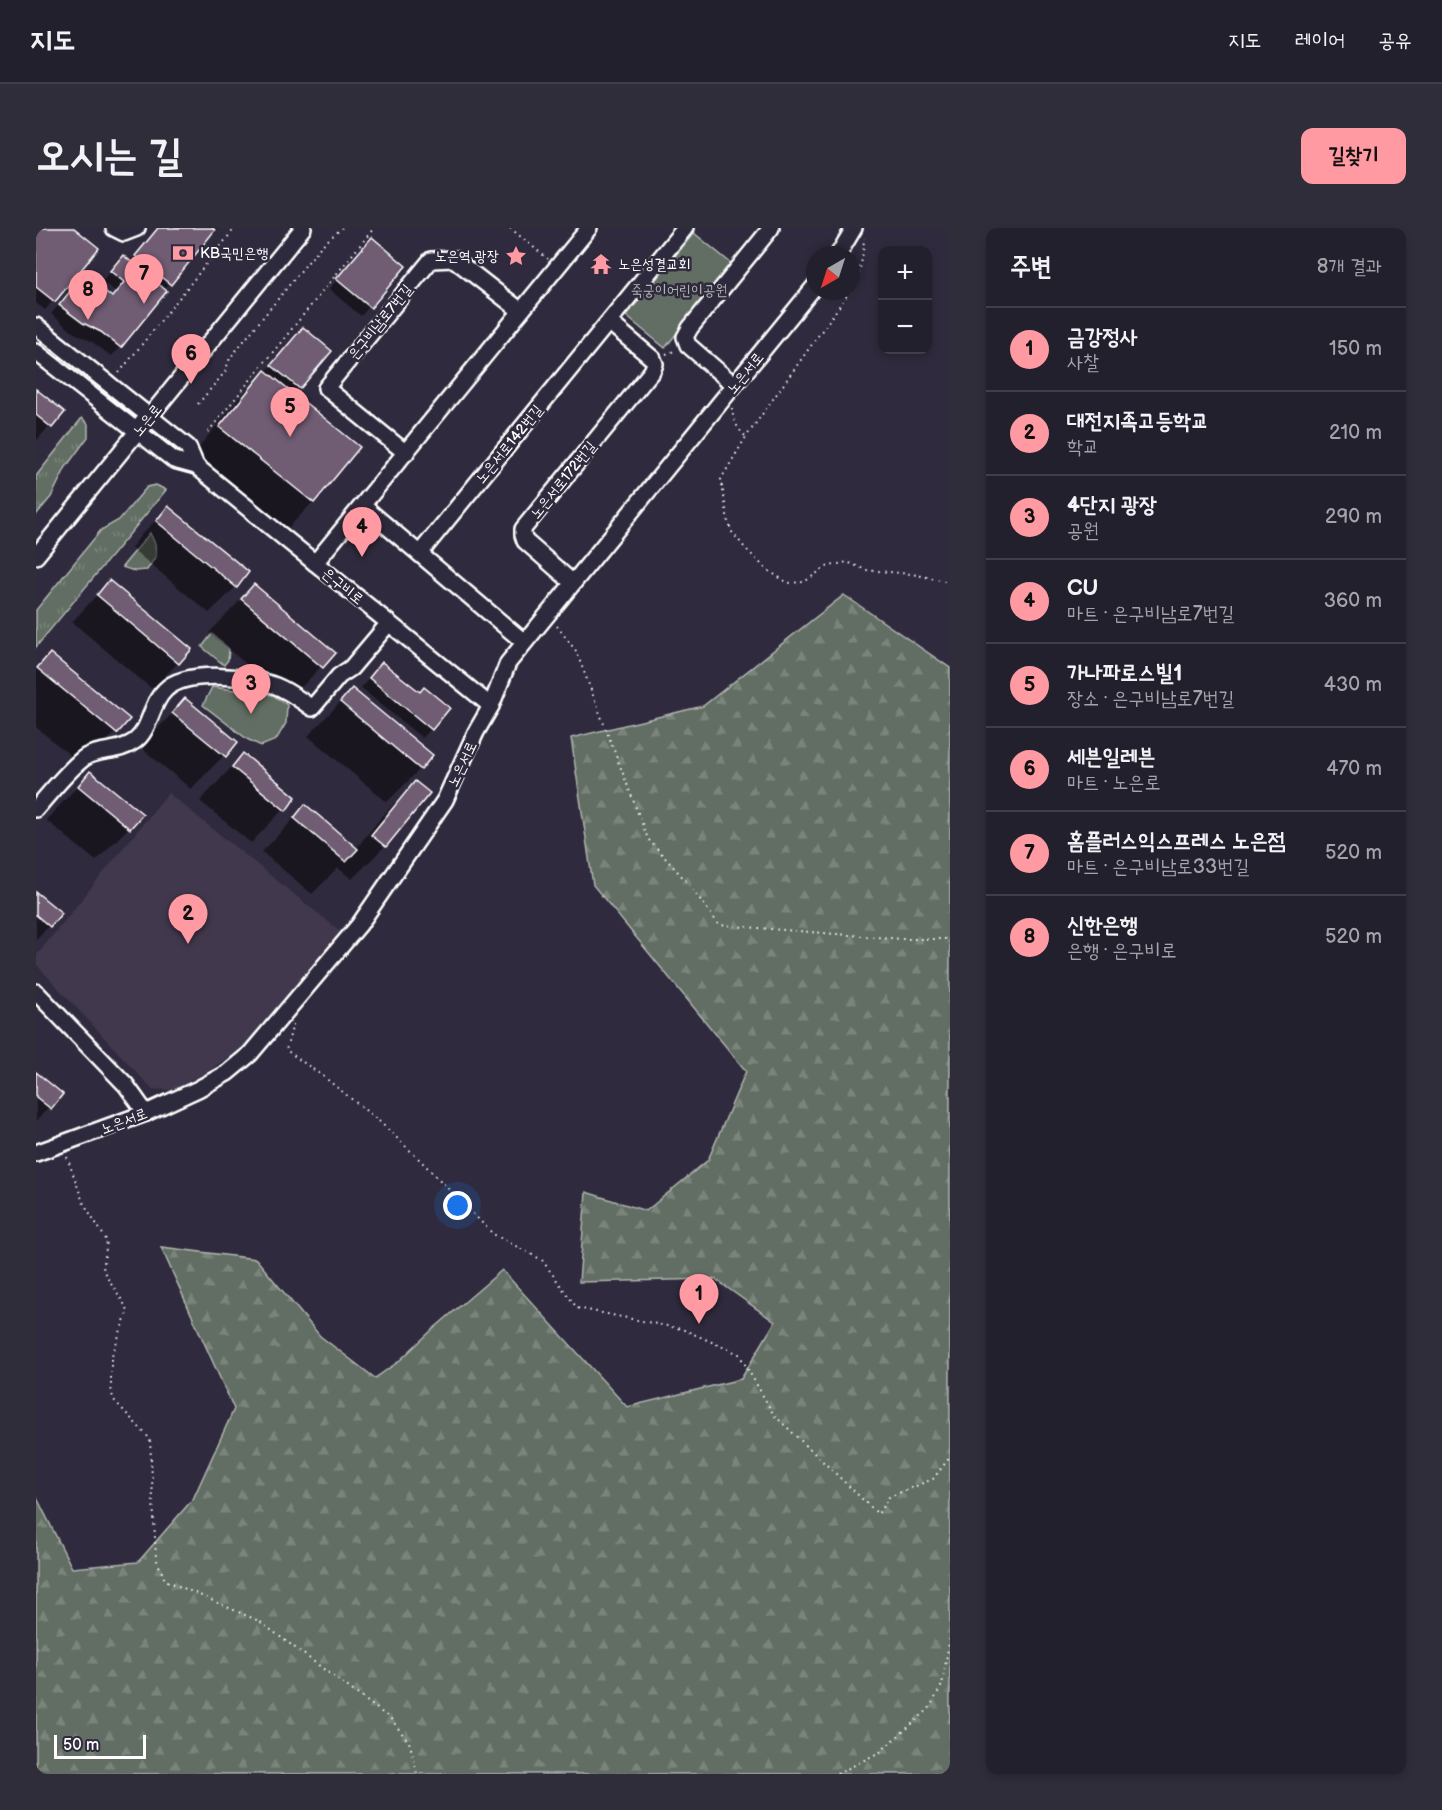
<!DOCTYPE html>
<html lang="ko">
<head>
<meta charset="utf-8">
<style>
	body { margin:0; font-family:"Balsamiq Sans","Poor Story",sans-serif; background:#2f2d3a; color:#f1f3f6 }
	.controls { position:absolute; right:18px; top:18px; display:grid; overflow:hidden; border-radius:12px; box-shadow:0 3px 9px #0003 }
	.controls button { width:54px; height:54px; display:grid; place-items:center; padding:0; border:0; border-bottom:2px solid #403e4a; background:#23202e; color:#f1f3f6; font:30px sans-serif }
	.compass { position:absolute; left:770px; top:18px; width:54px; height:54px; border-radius:50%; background:#23202e; box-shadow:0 3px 9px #0003; rotate:219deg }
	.scale { position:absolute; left:18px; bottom:15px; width:92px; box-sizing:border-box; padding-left:6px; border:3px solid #fff; border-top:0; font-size:16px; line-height:21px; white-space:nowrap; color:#fff; -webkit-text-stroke:4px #2f2a3d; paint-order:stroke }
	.you { position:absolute; left:422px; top:978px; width:21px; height:21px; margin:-15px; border:4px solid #fff; border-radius:50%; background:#1a73e8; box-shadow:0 0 0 9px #1a73e833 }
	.badge { display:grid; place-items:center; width:39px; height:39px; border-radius:50%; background:#ff9aa2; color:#111; font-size:20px; font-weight:700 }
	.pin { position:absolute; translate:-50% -50px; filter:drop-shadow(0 2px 3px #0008) }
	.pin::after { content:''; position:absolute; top:32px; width:21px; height:18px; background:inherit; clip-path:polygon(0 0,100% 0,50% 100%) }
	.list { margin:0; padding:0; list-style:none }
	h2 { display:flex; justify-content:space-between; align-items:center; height:78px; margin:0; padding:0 24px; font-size:26px }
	h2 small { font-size:20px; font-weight:400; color:#a3a3aa }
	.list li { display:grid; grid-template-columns:39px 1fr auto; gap:18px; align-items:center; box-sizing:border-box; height:84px; padding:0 24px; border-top:2px solid #403e4a }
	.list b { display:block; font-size:22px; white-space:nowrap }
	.list p { margin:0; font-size:20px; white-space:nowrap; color:#a3a3aa }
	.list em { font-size:20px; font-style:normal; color:#a3a3aa }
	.map { position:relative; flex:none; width:914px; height:1546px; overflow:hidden; border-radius:12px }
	header { display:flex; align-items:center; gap:36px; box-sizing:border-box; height:84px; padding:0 30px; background:#23202e; border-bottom:2px solid #403e4a }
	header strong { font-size:28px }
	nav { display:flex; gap:33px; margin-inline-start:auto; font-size:21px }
	.intro { display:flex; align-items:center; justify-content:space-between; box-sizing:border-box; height:144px; padding:0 36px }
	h1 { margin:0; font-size:42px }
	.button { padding:15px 27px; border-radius:12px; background:#ff9aa2; color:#111; font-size:21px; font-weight:700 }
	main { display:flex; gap:36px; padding:0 36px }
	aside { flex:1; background:#23202e; border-radius:12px; box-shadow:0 3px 9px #0003 }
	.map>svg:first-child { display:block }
	.built { fill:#42394d }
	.grass { fill:url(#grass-tufts); stroke:#b0b6b1; stroke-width:1.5 }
	.forest { fill:url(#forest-firs); stroke:#b0b6b1; stroke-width:1.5 }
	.green { fill:#626e63; stroke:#b0b6b1; stroke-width:1.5 }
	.shadow { fill:#0007 }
	.building { fill:#705b73; stroke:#fff; stroke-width:1.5 }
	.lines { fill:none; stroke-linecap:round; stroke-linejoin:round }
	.minor-casing { stroke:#fff; stroke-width:20 }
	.major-casing { stroke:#fff; stroke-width:22 }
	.path { stroke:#fff; stroke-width:2; stroke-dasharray:1.5 4.5; stroke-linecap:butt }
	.minor { stroke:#2f2a3d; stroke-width:15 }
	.major { stroke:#2f2a3d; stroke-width:18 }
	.labels { text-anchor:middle; stroke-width:5; stroke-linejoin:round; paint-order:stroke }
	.poi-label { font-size:15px; fill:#fff; stroke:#2f2a3d; text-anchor:start }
	.park-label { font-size:15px; fill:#b0b6b1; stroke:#2f2a3d }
	.street-label { font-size:15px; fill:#fff; stroke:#2f2a3d }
</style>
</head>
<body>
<header>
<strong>지도</strong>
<nav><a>지도</a><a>레이어</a><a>공유</a></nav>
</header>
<div class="intro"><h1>오시는 길</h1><a class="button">길찾기</a></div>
<main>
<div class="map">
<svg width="914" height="1546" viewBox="0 0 914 1546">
	<defs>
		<pattern id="grass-tufts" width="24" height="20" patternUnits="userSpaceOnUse" patternTransform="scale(1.5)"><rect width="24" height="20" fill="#626e63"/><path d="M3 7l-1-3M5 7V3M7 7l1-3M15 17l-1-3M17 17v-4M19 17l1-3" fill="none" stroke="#7a847a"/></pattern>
		<pattern id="forest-firs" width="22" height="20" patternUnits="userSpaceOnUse" patternTransform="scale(1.5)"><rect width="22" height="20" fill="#626e63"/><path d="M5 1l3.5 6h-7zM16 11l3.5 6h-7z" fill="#7a847a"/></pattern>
	</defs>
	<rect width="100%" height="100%" fill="#2f2a3d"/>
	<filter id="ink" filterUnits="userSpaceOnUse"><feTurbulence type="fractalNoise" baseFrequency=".0167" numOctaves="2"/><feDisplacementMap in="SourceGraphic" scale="12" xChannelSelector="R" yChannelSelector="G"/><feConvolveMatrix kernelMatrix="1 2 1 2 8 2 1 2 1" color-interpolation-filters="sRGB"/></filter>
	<g filter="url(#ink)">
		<!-- built -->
		<polygon class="built" points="132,565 304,703 207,819 172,843 136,862 116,861 0,736 0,728"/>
		<!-- grass -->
		<g class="grass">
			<polygon points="46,190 52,196 52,209 30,239 15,269 0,287 0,248"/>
			<polygon points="120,257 130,262 0,419 0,382 65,302 83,292 111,259"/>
		</g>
		<!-- forest -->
		<polygon class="forest" points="808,367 914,440 914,1546 0,1546 0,1268 36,1340 102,1334 157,1271 198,1181 125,1019 220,1031 284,1108 339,1150 362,1134 396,1102 466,1042 591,1179 705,1151 739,1094 679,1051 543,1054 550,964 610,983 672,932 710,843 557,657 535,510 667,478"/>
		<!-- green -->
		<g class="green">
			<polygon points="658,5 696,36 629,120 590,88"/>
			<polygon points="114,305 119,316 120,328 111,342 98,343 86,339"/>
			<polygon points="176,406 193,421 192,432 188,437 166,419"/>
			<polygon points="176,459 237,467 251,477 250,495 240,512 225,518 211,511 167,477"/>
		</g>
		<!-- shadow -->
		<g class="shadow">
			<polygon points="0,0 36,0 61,21 9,82 0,75"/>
			<polygon points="122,0 182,0 128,62 84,119 75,128 55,113 37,104 15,86 39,57 75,70 80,64 66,53 87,29 94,35"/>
			<polygon points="327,20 368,38 325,88 293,61"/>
			<polygon points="260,107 293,123 257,166 322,219 277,274 251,301 158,225 203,170 230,144"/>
			<polygon points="0,163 26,184 1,212 0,212"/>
			<polygon points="132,280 200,359 173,385 95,320 106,306"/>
			<polygon points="73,354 142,435 116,461 36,394"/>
			<polygon points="218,358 298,425 253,472 173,405"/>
			<polygon points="14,427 91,492 47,538 0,499 0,441"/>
			<polygon points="338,444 383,466 395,501 386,510 325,460"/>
			<polygon points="316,462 384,541 351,574 272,508"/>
			<polygon points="149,472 200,515 155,561 104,519"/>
			<polygon points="207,527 258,570 215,615 164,573"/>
			<polygon points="54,545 105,587 60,633 10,592"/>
			<polygon points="379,555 392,565 349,618 316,651 302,640 276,666 226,624 269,579 320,621 346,588"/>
			<polygon points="0,666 13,698 0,711"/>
			<polygon points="0,846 25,866 0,893"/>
		</g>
		<!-- building -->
		<g class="building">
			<polygon points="0,0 38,0 63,20 19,74 0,59"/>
			<polygon points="122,0 176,0 179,2 135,57 99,28"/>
			<polygon points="336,9 370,38 335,80 300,51"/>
			<polygon points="87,27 131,63 85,120 65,104 47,95 23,77 48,46 76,69 88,54 74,43"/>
			<polygon points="267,99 296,123 264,161 235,137"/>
			<polygon points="229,142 324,219 278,275 183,199"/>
			<polygon points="0,161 29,184 16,200 0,187"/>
			<polygon points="132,278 213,344 201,360 120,293"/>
			<polygon points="73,352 156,421 143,436 61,367"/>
			<polygon points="218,356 300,425 287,440 205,371"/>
			<polygon points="14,425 94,491 81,506 1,440"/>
			<polygon points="346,434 384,464 388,459 414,480 396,502 333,450"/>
			<polygon points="316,460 397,527 385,542 304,474"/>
			<polygon points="149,470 202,514 190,529 136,485"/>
			<polygon points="207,525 260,569 250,583 196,539"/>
			<polygon points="54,543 107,586 94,601 42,558"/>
			<polygon points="379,553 394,565 350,619 335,607"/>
			<polygon points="269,576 322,621 310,634 258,590"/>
			<polygon points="0,664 26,685 14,699 0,687"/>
			<polygon points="0,844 27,866 15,881 0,869"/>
		</g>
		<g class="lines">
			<defs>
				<g id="minor">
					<polyline points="78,0 88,5 101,0"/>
					<polyline points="802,27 818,0"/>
					<polyline points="0,98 152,219 160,238"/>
					<polyline points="0,124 138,232 160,238 455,478"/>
					<polyline points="698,157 652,117 649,109 654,100 735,0"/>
					<polyline points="114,188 267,0"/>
					<polyline points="370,225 290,160 395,32 418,31 485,83"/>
					<polyline points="327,278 488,414"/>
					<polyline points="384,325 649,0"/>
					<polyline points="0,328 101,204"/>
					<polyline points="279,335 553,0"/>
					<polyline points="537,355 489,313 487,307 487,301 616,143 619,136 617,131 573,94"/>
					<path d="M0,581C10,569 39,535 51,528C66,521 84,524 99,513C115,501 114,476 129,462C150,441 214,448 240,458C253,463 264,472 276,480L303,448L315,440L353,395"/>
					<polyline points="0,764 90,857 110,885"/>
					<polyline points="0,925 110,885 162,861 191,845 214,826 323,697 409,572 440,504 455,478 472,435 779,58"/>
				</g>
				<polyline id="major" points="101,204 114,188"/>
			</defs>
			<!-- minor casing -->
			<use href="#minor" class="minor-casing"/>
			<!-- major casing -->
			<use href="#major" class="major-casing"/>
			<!-- path -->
			<g class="path">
				<polyline points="474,0 512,31"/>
				<path d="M815,62C825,46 827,28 828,10"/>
				<polyline points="814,63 710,209 685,251 692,293 696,304 709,320 730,341 752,355 768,354 790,339 811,334 830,342 876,346 914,354"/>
				<polyline points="630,126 641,122"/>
				<polyline points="83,145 199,0"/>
				<polyline points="162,176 189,144 194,130 285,18 306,0"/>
				<path d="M696,180C697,193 701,200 710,209"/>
				<polyline points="172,204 338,0"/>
				<polyline points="521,398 540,423 612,611 652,655 683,697 866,711 914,711"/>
				<polyline points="257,796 250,822 288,849 344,894 385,933 457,1006 506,1032 541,1080 646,1101 703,1126 738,1187 842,1286 853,1269 897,1251 914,1229"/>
				<polyline points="31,929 47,974 71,1013 67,1042 92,1082 75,1130 75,1159 77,1171 114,1211 120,1330 129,1352 223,1393 356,1492 374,1516 381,1546"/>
				<polyline points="801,1546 844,1524 893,1481 906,1457 914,1409"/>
			</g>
			<!-- minor -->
			<use href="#minor" class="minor"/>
			<!-- major -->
			<use href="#major" class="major"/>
		</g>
	</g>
	<!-- icons -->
	<defs>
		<symbol id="bank-bare" viewBox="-9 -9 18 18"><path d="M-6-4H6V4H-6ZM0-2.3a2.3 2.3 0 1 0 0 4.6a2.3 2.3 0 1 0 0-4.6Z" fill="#ff9aa2" stroke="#2f2a3d" stroke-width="2.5" paint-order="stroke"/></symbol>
		<symbol id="sight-bare" viewBox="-9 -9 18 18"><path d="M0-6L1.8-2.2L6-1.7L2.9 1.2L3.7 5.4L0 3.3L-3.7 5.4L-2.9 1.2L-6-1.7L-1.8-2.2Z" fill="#ff9aa2" stroke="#2f2a3d" stroke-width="2.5" paint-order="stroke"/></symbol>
		<symbol id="temple-bare" viewBox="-9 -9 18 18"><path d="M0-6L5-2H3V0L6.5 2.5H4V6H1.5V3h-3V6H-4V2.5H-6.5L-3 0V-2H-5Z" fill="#ff9aa2" stroke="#2f2a3d" stroke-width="2.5" paint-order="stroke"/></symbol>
	</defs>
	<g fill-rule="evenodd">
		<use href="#bank-bare" x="132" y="10" width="30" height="30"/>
		<use href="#sight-bare" x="465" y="13" width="30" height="30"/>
		<use href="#temple-bare" x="550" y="21" width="30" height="30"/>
	</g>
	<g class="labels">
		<!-- poi labels -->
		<g class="poi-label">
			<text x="164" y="30">KB국민은행</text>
			<text x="463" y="33" text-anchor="end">노은역 광장</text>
			<text x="582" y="41">노은성결교회</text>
		</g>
		<!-- park labels -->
		<g class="park-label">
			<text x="643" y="67">죽궁이어린이공원</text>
		</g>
		<!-- street labels -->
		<g class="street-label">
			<text transform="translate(344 94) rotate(-51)" y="5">은구비남로7번길</text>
			<text transform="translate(709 145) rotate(-51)" y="5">노은서로</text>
			<text transform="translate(111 192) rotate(-51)" y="5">노은로</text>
			<text transform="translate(473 216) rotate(-51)" y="5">노은서로142번길</text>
			<text transform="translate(527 252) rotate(-51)" y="5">노은서로172번길</text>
			<text transform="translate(307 358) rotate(39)" y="5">은구비로</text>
			<text transform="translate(426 536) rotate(-65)" y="5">노은서로</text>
			<text transform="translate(88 893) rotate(-21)" y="5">노은서로</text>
		</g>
	</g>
</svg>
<div class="controls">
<button>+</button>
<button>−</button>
</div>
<svg class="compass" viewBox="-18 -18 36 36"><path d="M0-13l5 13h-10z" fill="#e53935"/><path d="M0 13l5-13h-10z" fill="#a3a3aa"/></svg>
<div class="scale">50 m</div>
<div class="you"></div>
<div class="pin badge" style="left:663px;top:1096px">1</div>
<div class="pin badge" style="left:152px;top:716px">2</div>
<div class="pin badge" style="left:215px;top:486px">3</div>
<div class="pin badge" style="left:326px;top:329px">4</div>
<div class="pin badge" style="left:254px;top:209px">5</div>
<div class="pin badge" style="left:155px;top:156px">6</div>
<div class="pin badge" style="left:108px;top:76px">7</div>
<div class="pin badge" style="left:52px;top:92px">8</div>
</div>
<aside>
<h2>주변<small>8개 결과</small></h2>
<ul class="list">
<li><span class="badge">1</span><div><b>금강정사</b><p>사찰</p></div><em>150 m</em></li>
<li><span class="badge">2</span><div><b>대전지족고등학교</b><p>학교</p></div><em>210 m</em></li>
<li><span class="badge">3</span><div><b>4단지 광장</b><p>공원</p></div><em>290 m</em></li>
<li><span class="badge">4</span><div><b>CU</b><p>마트 · 은구비남로7번길</p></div><em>360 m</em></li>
<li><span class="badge">5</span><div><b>가나파로스빌1</b><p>장소 · 은구비남로7번길</p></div><em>430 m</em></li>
<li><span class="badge">6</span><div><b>세븐일레븐</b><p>마트 · 노은로</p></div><em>470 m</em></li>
<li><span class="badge">7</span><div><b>홈플러스익스프레스 노은점</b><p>마트 · 은구비남로33번길</p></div><em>520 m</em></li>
<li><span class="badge">8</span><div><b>신한은행</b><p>은행 · 은구비로</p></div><em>520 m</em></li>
</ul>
</aside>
</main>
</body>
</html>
